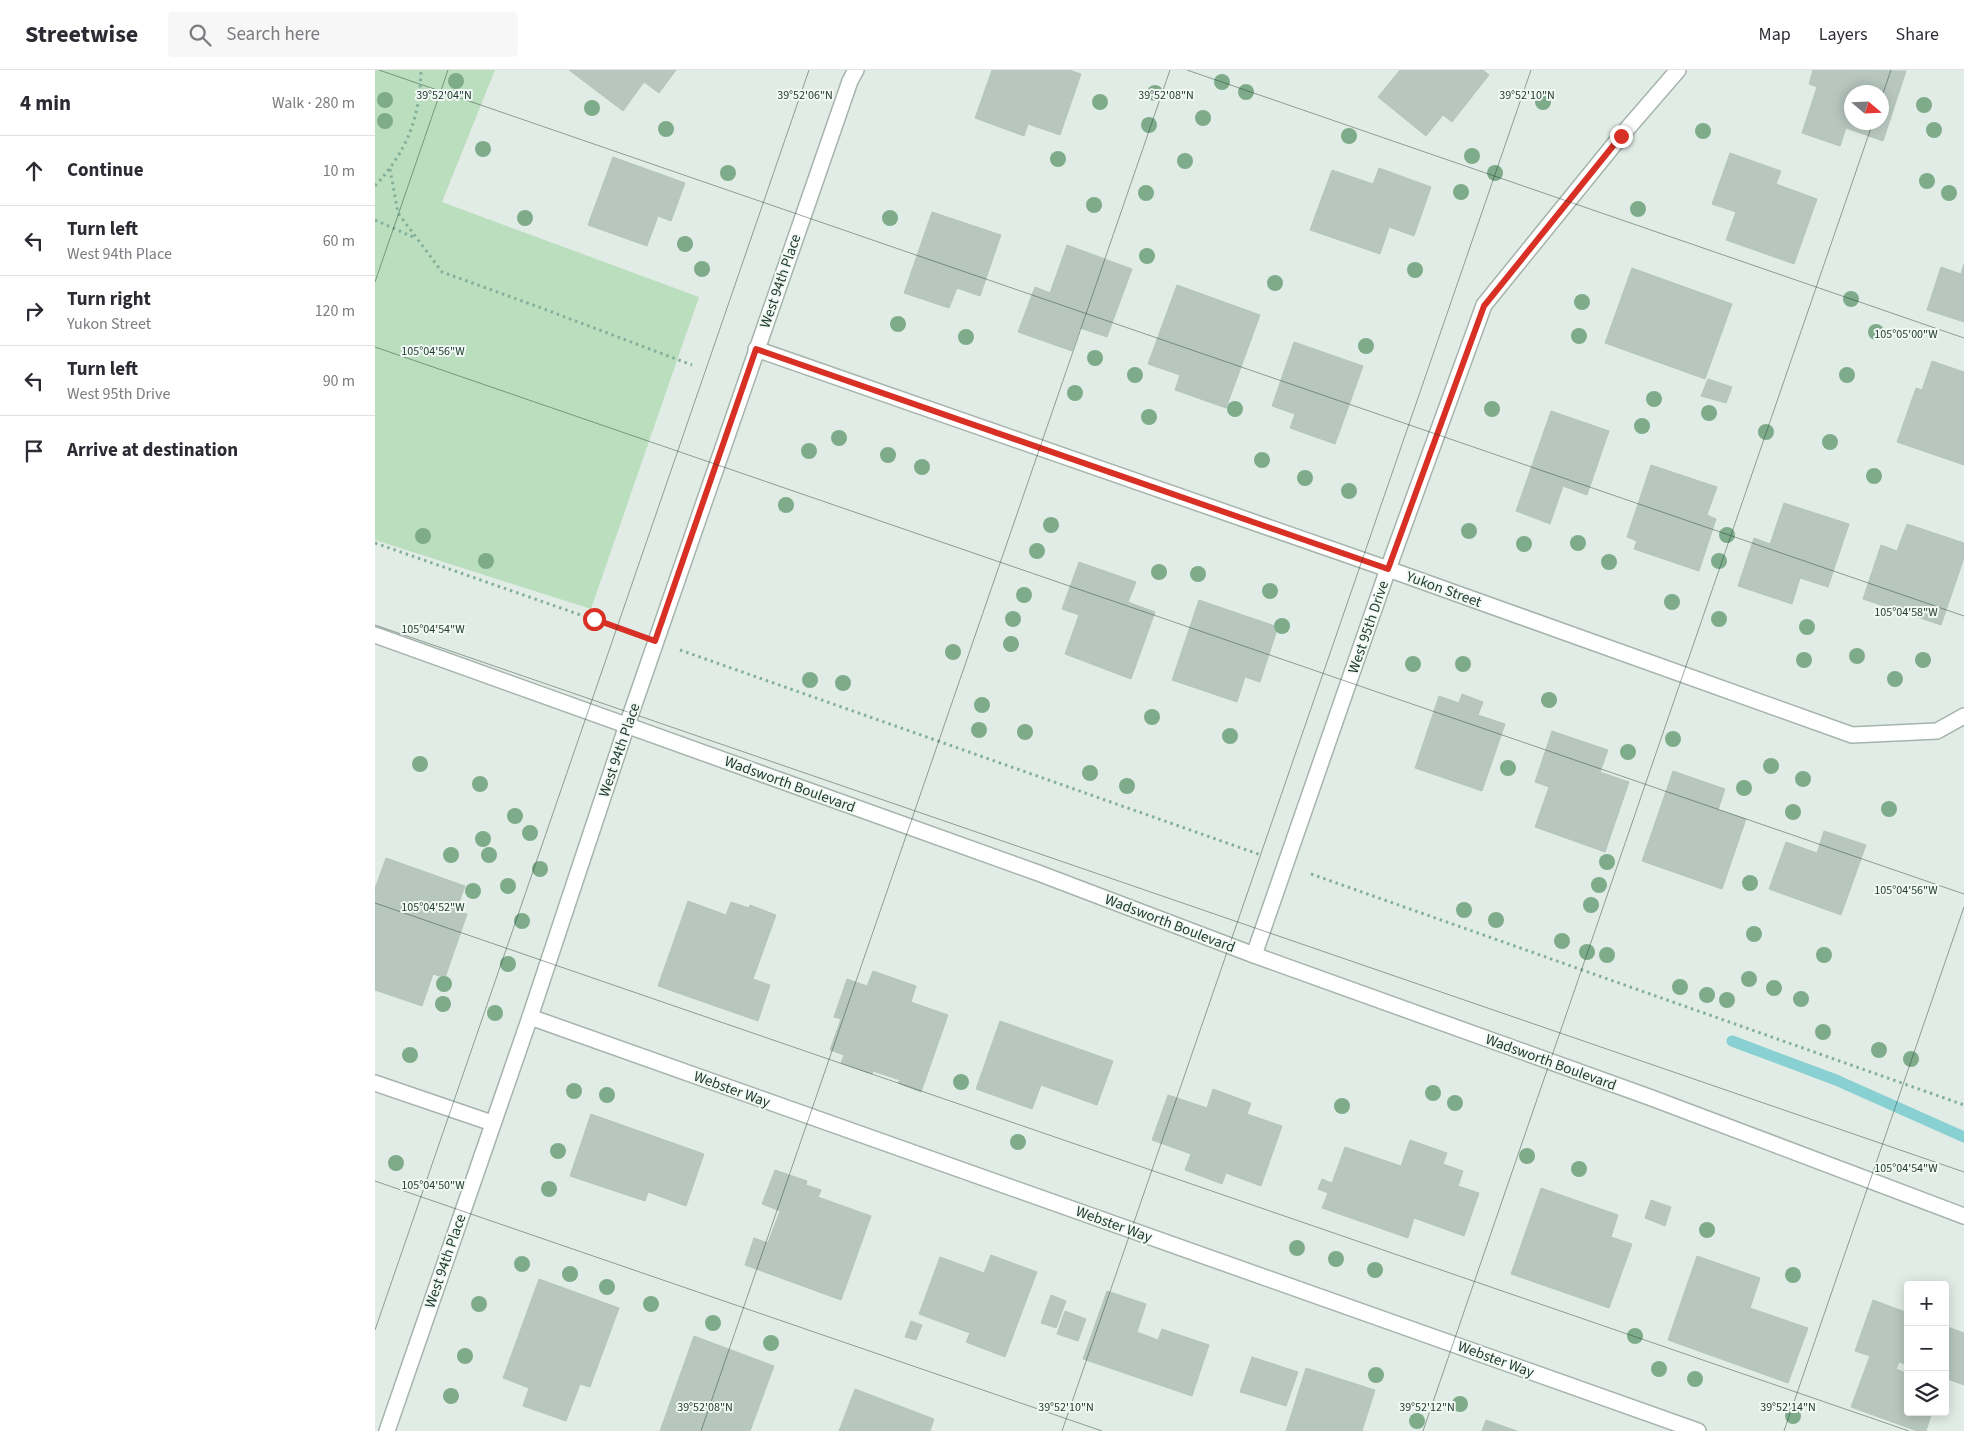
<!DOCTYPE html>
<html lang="en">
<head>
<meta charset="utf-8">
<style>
	body { margin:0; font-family:"Source Sans 3",sans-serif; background:#f7f7f7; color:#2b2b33 }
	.controls { position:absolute; right:15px; bottom:15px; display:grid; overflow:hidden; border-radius:5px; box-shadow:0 2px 12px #0003 }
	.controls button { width:45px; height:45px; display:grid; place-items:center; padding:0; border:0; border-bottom:1px solid #e1e1e2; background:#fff; color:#2b2b33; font:25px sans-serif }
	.compass { position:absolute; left:1469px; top:15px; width:45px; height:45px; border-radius:50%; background:#fff; box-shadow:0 2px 12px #0003; rotate:109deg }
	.stop { position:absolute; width:15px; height:15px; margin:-11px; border:4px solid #d93025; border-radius:50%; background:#fff }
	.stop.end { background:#d93025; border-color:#fff; box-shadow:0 1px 5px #0008 }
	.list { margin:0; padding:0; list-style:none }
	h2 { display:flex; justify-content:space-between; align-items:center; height:65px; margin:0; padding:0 20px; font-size:21px }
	h2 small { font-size:16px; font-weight:400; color:#7c7c81 }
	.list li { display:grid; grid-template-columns:32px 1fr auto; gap:15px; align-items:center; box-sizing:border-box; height:70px; padding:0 20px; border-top:1px solid #e1e1e2 }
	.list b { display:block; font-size:19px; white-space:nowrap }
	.list p { margin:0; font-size:16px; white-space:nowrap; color:#7c7c81 }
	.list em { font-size:16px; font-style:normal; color:#7c7c81 }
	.icon { flex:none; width:28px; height:28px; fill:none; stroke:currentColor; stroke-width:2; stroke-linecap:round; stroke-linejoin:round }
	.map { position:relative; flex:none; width:1589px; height:1361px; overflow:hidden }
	header { display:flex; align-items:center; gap:30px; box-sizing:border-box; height:70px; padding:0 25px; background:#fff; border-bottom:1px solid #e1e1e2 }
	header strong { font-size:24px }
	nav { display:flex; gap:28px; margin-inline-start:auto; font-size:18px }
	.search { width:350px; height:45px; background:#f7f7f7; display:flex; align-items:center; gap:12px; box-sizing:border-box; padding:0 18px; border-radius:5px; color:#7c7c81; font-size:19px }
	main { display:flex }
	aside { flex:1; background:#fff }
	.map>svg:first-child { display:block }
	.green { fill:#bbdebf }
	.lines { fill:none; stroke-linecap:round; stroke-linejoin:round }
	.stream { stroke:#89d0d2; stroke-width:11 }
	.building { fill:#b7c7bf; stroke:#b4c6bc; fill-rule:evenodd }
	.minor-casing { stroke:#a5b4ac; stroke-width:18 }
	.tertiary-casing { stroke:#a5b4ac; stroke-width:18 }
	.path { stroke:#82b09b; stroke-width:3; stroke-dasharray:2.5 4; stroke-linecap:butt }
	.minor { stroke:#fff; stroke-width:15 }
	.tertiary { stroke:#fff; stroke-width:15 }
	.tree { fill:#7eab8a }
	.route { stroke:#d93025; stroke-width:6 }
	.ticks { fill:none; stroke:#223d32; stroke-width:1; stroke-opacity:0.45 }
	.labels { text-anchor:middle; stroke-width:4; stroke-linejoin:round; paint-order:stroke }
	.street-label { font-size:15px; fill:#223d32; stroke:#f2f9f5 }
	.ticks-label { font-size:12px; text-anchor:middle; fill:#223d32; stroke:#f2f9f5; stroke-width:4; stroke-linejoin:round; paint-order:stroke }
</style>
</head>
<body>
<header>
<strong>Streetwise</strong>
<div class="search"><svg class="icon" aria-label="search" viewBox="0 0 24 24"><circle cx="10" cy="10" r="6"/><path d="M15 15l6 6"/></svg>Search here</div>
<nav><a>Map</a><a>Layers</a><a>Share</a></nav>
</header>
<main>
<aside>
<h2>4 min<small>Walk · 280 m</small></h2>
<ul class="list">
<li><svg class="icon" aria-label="ahead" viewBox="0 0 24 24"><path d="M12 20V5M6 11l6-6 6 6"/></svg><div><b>Continue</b></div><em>10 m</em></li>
<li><svg class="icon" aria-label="left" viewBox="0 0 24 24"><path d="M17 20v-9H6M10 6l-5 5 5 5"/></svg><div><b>Turn left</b><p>West 94th Place</p></div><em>60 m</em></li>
<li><svg class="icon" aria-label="right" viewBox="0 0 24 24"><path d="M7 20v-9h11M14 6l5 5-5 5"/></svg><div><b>Turn right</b><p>Yukon Street</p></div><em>120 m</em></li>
<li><svg class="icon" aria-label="left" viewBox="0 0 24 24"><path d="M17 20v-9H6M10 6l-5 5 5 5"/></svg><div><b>Turn left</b><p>West 95th Drive</p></div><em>90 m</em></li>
<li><svg class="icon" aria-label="arrive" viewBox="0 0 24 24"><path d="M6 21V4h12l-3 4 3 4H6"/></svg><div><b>Arrive at destination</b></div></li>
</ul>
</aside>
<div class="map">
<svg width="1589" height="1361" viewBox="0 0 1589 1361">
	<rect width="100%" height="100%" fill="#e2ece6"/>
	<!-- green -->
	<polygon class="green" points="0,0 120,0 67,132 324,227 216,539 0,470"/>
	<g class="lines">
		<!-- stream -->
		<polyline class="stream" points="1357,971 1461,1010 1589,1067"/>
	</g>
	<!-- building -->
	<g class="building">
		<polygon points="194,0 301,0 284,23 269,12 248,41"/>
		<polygon points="617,0 694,0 706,4 685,65 653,54 649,66 600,48"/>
		<polygon points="1025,0 1108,0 1114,5 1077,52 1068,45 1051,66 1003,27"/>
		<path d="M1438,0L1531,1L1508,71L1471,58L1465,76L1427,63L1442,17L1434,14ZM1476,22H1506V52H1476Z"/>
		<polygon points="1355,83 1406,101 1401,114 1442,129 1419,194 1351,170 1361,142 1337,134"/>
		<polygon points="238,87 310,113 296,151 283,146 272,176 213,155"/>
		<polygon points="1004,98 1056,117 1039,166 1014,157 1005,184 935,160 957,100 998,114"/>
		<polygon points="557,142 626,165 605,226 582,218 574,238 529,223"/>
		<polygon points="692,175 757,199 732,267 705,258 697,281 643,262 660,217 675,223"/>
		<polygon points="1589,194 1589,252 1552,240 1566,197 1586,204"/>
		<polygon points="1257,198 1357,234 1330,309 1230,273"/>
		<polygon points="802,215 885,245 851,338 800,320 805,305 773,294"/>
		<polygon points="919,272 988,296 960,374 915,358 920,344 897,336"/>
		<polygon points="1557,291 1589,302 1589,395 1522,372 1541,318 1547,320"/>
		<polygon points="1333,309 1357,317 1351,333 1326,326"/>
		<polygon points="1176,341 1234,361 1212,425 1188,416 1175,454 1141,441"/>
		<polygon points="1276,395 1342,417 1332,445 1341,449 1324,501 1259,479 1262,471 1252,467"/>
		<polygon points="1409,433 1474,454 1453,517 1425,508 1417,534 1363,516 1379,468 1395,474"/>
		<polygon points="1532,454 1589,473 1589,488 1566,555 1488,529 1506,475 1522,481"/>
		<polygon points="704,492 761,512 753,532 780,542 756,609 690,584 704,545 687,539"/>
		<polygon points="824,530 903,557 885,612 870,607 862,632 797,610"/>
		<polygon points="1087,624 1108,632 1103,645 1130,654 1107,721 1040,698 1064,626 1084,633"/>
		<polygon points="1177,661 1233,680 1225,702 1254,712 1230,782 1160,757 1174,717 1160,712"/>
		<polygon points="1298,701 1350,719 1343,740 1371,749 1347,819 1267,791"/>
		<polygon points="1449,761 1491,775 1466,845 1394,819 1411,772 1442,783"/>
		<polygon points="11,788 90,816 81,841 92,844 70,908 58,904 47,936 0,920 0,816 1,816"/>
		<polygon points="313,831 351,845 356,832 374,838 375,835 401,845 378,909 395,915 383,951 283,916"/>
		<polygon points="498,901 541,916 536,932 573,945 546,1022 523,1013 525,1010 498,1001 497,1004 466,993 469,985 455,980 466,949 459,947 472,909 492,916"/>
		<polygon points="625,951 738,991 722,1035 666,1015 657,1039 601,1019"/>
		<polygon points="838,1019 876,1033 872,1044 907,1056 886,1116 851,1103 847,1114 810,1100 816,1084 777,1070 793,1025 832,1038"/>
		<polygon points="216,1044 329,1084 311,1136 273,1122 270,1131 195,1106"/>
		<polygon points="1035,1070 1072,1083 1068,1094 1088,1101 1083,1116 1104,1123 1089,1166 1039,1148 1033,1168 947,1138 953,1123 943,1119 947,1109 957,1113 970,1077 1026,1096"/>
		<polygon points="400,1100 432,1111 431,1115 446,1120 443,1127 496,1146 466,1230 370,1195 379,1168 393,1173 405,1141 387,1134"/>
		<polygon points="1166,1118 1243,1145 1236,1167 1257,1174 1234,1238 1136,1204"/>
		<polygon points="1276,1130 1296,1137 1290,1156 1270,1148"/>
		<polygon points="616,1185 662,1202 630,1287 591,1272 595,1263 544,1244 565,1187 609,1203"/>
		<polygon points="1322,1186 1385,1208 1375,1238 1433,1258 1413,1313 1293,1270"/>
		<polygon points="164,1209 244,1238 215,1317 205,1314 191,1351 148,1336 154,1318 128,1308"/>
		<polygon points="732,1221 771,1234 762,1262 783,1270 787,1259 834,1275 817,1326 708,1289"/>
		<polygon points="676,1225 691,1231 681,1258 666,1253"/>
		<polygon points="1498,1230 1533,1243 1533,1295 1524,1292 1521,1299 1533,1304 1533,1342 1557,1342 1551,1361 1542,1361 1476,1337 1495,1286 1480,1281"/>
		<polygon points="690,1241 711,1249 703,1271 682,1264"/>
		<polygon points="536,1251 547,1255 541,1270 530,1267"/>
		<polygon points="1570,1256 1589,1263 1589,1315 1570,1308"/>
		<polygon points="319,1266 399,1296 375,1361 285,1361"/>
		<polygon points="877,1287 923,1302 911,1336 865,1322"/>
		<polygon points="931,1298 1000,1320 987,1361 911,1361"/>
		<polygon points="480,1319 559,1349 555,1361 464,1361"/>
		<polygon points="1111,1350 1142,1361 1107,1361"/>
	</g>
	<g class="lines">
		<defs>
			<g id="minor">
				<polyline points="381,279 1013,499 1477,665 1562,661 1589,646"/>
				<polyline points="879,885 1013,499 1109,235 1246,66 1303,0"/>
				<polyline points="155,947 1323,1361"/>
				<polyline points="0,1013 117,1053"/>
				<polyline points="12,1361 155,947 252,655 475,11 481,0"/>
			</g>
			<polyline id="tertiary" points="0,565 666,804 879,885 1274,1027 1589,1146"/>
		</defs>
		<!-- minor casing -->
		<use href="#minor" class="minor-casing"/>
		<!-- tertiary casing -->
		<use href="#tertiary" class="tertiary-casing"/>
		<!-- path -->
		<g class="path">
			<polyline points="15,99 23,143 67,202 161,236 317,295"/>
			<path d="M0,116C32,81 45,48 46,0"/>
			<polyline points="0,150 38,167"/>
			<polyline points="0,473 257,563"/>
			<polyline points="305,580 886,785"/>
			<polyline points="936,804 1589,1035"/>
		</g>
		<!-- minor -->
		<use href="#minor" class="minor"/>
		<!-- tertiary -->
		<use href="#tertiary" class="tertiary"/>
	</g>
	<!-- trees -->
	<g class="tree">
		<circle cx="81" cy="11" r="8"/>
		<circle cx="847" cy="12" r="8"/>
		<circle cx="871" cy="22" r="8"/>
		<circle cx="780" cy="23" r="8"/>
		<circle cx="10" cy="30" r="8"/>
		<circle cx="725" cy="32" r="8"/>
		<circle cx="1168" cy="32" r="8"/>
		<circle cx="1549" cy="35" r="8"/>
		<circle cx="217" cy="38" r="8"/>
		<circle cx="828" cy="48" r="8"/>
		<circle cx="10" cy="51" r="8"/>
		<circle cx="774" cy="55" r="8"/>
		<circle cx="291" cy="59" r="8"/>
		<circle cx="1559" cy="60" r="8"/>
		<circle cx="1328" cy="61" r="8"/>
		<circle cx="974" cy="66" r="8"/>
		<circle cx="108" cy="79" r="8"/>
		<circle cx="1097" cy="86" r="8"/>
		<circle cx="683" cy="89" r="8"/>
		<circle cx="810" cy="91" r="8"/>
		<circle cx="353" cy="103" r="8"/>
		<circle cx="1120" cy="103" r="8"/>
		<circle cx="1552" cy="111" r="8"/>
		<circle cx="1086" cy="122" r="8"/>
		<circle cx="771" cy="123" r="8"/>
		<circle cx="1574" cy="123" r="8"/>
		<circle cx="719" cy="135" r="8"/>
		<circle cx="1263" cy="139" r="8"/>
		<circle cx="150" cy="148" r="8"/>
		<circle cx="515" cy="148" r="8"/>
		<circle cx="310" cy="174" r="8"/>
		<circle cx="772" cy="186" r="8"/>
		<circle cx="327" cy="199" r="8"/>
		<circle cx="1040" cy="200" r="8"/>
		<circle cx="900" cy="213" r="8"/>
		<circle cx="1476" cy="229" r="8"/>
		<circle cx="1207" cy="232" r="8"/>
		<circle cx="523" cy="254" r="8"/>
		<circle cx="1501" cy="262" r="8"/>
		<circle cx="1204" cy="266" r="8"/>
		<circle cx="591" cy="267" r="8"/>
		<circle cx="991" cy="276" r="8"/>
		<circle cx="720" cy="288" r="8"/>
		<circle cx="760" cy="305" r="8"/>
		<circle cx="1472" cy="305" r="8"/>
		<circle cx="700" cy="323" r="8"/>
		<circle cx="1279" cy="329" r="8"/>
		<circle cx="860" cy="339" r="8"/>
		<circle cx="1117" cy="339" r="8"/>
		<circle cx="1334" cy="343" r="8"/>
		<circle cx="774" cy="347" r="8"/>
		<circle cx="1267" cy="356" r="8"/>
		<circle cx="1391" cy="362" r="8"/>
		<circle cx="464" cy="368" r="8"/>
		<circle cx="1455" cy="372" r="8"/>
		<circle cx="434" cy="381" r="8"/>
		<circle cx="513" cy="385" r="8"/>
		<circle cx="887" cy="390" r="8"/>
		<circle cx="547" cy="397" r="8"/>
		<circle cx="1499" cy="406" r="8"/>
		<circle cx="930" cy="408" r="8"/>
		<circle cx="974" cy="421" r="8"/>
		<circle cx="411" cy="435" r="8"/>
		<circle cx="676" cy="455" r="8"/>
		<circle cx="1094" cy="461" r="8"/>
		<circle cx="1352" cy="465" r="8"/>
		<circle cx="48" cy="466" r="8"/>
		<circle cx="1203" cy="473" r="8"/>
		<circle cx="1149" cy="474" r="8"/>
		<circle cx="662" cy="481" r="8"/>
		<circle cx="111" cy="491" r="8"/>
		<circle cx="1344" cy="491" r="8"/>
		<circle cx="1234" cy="492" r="8"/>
		<circle cx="784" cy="502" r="8"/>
		<circle cx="823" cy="504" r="8"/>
		<circle cx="895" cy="521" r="8"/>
		<circle cx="649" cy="525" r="8"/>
		<circle cx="1297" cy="532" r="8"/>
		<circle cx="638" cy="549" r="8"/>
		<circle cx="1344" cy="549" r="8"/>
		<circle cx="907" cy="556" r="8"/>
		<circle cx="1432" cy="557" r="8"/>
		<circle cx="636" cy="574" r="8"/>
		<circle cx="578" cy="582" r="8"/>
		<circle cx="1482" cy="586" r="8"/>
		<circle cx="1429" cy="590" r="8"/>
		<circle cx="1548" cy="590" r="8"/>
		<circle cx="1038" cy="594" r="8"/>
		<circle cx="1088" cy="594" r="8"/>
		<circle cx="1520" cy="609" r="8"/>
		<circle cx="435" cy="610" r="8"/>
		<circle cx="468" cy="613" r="8"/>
		<circle cx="1174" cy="630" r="8"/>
		<circle cx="607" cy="635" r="8"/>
		<circle cx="777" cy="647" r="8"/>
		<circle cx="604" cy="660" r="8"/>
		<circle cx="650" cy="662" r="8"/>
		<circle cx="855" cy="666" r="8"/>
		<circle cx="1298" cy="669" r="8"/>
		<circle cx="1253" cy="682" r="8"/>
		<circle cx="45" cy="694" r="8"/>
		<circle cx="1396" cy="696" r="8"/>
		<circle cx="1133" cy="698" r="8"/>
		<circle cx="715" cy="703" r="8"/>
		<circle cx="1428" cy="709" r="8"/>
		<circle cx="105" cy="714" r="8"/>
		<circle cx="752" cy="716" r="8"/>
		<circle cx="1369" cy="718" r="8"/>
		<circle cx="1514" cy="739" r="8"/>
		<circle cx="1418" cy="742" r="8"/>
		<circle cx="140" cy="746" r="8"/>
		<circle cx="155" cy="763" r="8"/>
		<circle cx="108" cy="769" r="8"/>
		<circle cx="76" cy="785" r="8"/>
		<circle cx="114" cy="785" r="8"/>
		<circle cx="1232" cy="792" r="8"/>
		<circle cx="165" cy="799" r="8"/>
		<circle cx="1375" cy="813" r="8"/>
		<circle cx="1224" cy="815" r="8"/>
		<circle cx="133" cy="816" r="8"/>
		<circle cx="98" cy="821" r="8"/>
		<circle cx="1216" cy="835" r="8"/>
		<circle cx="1089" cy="840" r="8"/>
		<circle cx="1121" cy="850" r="8"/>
		<circle cx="147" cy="851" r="8"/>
		<circle cx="1379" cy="864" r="8"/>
		<circle cx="1187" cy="871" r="8"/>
		<circle cx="1212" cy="882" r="8"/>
		<circle cx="1232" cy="885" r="8"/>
		<circle cx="1449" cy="885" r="8"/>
		<circle cx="133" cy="894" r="8"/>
		<circle cx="1374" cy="909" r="8"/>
		<circle cx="69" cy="914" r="8"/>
		<circle cx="1305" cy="917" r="8"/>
		<circle cx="1399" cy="918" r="8"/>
		<circle cx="1332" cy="925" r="8"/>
		<circle cx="1426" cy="929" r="8"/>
		<circle cx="1352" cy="930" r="8"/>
		<circle cx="68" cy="934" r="8"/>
		<circle cx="120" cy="943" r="8"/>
		<circle cx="1448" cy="962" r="8"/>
		<circle cx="1504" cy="980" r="8"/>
		<circle cx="35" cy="985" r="8"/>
		<circle cx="1536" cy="989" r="8"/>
		<circle cx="586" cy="1012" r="8"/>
		<circle cx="199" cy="1021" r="8"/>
		<circle cx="1058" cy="1023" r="8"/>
		<circle cx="232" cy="1025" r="8"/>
		<circle cx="1080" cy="1033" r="8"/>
		<circle cx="967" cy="1036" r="8"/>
		<circle cx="643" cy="1072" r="8"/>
		<circle cx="183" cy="1081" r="8"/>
		<circle cx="1152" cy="1086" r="8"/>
		<circle cx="21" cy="1093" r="8"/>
		<circle cx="1204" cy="1099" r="8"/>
		<circle cx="174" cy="1119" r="8"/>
		<circle cx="1332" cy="1160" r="8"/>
		<circle cx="922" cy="1178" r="8"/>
		<circle cx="961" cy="1189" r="8"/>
		<circle cx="147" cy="1194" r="8"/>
		<circle cx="1000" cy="1200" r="8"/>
		<circle cx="195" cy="1204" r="8"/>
		<circle cx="1418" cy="1205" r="8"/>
		<circle cx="232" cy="1217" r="8"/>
		<circle cx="104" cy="1234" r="8"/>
		<circle cx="276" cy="1234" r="8"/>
		<circle cx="338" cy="1253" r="8"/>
		<circle cx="1260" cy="1266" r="8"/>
		<circle cx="396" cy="1273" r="8"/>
		<circle cx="90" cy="1286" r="8"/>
		<circle cx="1284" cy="1299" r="8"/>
		<circle cx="1001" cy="1305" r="8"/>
		<circle cx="1320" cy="1309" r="8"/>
		<circle cx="76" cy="1326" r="8"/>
		<circle cx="1085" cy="1334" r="8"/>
		<circle cx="1418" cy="1346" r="8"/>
		<circle cx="1042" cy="1351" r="8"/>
	</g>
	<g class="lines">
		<!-- route -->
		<polyline class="route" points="219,549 280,571 381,279 1013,499 1109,236 1246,66"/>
	</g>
	<!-- ticks -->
	<path class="ticks" d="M4,0L1589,546M812,0L1589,268M1506,29L1516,0M0,212L73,0M0,277L1589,824M0,555L1589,1102M0,833L1534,1361M0,1111L727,1361M0,1260L434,0M326,1361L795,0M687,1361L1156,0M1048,1361L1498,52M1409,1361L1589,837"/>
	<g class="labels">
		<!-- street labels -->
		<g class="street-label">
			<text transform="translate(405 211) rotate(-71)" y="5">West 94th Place</text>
			<text transform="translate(1069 519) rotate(20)" y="5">Yukon Street</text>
			<text transform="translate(993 557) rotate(-71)" y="5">West 95th Drive</text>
			<text transform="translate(244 680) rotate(-71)" y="5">West 94th Place</text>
			<text transform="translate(415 714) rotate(20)" y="5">Wadsworth Boulevard</text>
			<text transform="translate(795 853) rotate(21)" y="5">Wadsworth Boulevard</text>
			<text transform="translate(1176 992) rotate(20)" y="5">Wadsworth Boulevard</text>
			<text transform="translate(357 1019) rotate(20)" y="5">Webster Way</text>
			<text transform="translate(739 1154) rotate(20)" y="5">Webster Way</text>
			<text transform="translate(70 1191) rotate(-71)" y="5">West 94th Place</text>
			<text transform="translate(1121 1289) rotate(20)" y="5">Webster Way</text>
		</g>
	</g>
	<g class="ticks-label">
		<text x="791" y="29">39°52'08"N</text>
		<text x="1152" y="29">39°52'10"N</text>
		<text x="69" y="29">39°52'04"N</text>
		<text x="430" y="29">39°52'06"N</text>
		<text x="1531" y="268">105°05'00"W</text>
		<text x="58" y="285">105°04'56"W</text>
		<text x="1531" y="546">105°04'58"W</text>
		<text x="58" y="563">105°04'54"W</text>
		<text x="1531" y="824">105°04'56"W</text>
		<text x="58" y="841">105°04'52"W</text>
		<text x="1531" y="1102">105°04'54"W</text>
		<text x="58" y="1119">105°04'50"W</text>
		<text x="330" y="1341">39°52'08"N</text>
		<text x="691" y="1341">39°52'10"N</text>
		<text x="1052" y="1341">39°52'12"N</text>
		<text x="1413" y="1341">39°52'14"N</text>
	</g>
</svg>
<div class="controls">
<button>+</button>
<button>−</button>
<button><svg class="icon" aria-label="layers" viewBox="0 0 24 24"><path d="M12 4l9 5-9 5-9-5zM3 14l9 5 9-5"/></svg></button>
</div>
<svg class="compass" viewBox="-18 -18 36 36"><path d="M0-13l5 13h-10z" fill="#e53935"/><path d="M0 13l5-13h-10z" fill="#7c7c81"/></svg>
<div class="stop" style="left:219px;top:549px"></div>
<div class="stop end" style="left:1246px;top:66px"></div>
</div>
</main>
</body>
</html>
